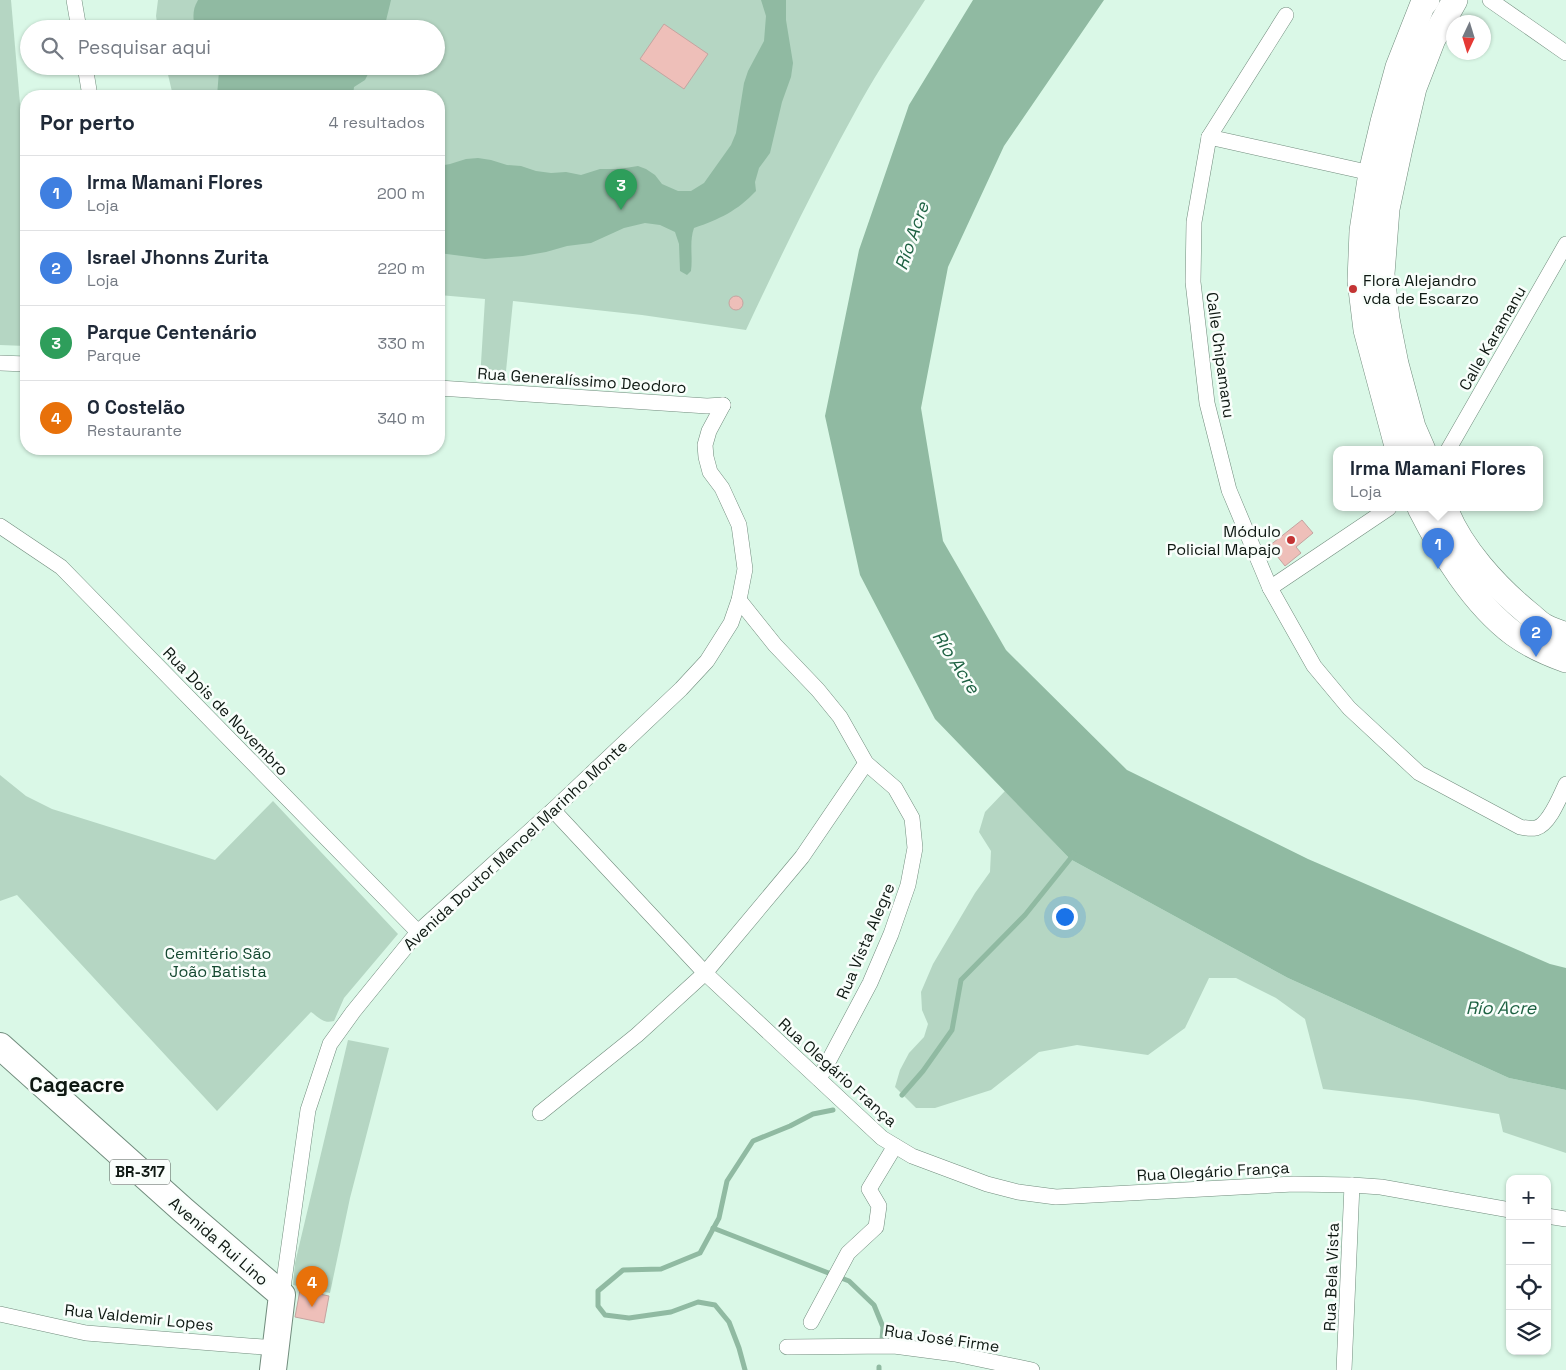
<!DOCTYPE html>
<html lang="pt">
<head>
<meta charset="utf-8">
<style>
	body { margin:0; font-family:"Space Grotesk",sans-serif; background:#f6f6f7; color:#1f2937 }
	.controls { position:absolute; right:15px; bottom:15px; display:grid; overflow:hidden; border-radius:10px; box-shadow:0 1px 4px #0004 }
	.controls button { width:45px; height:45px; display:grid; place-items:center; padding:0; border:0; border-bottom:1px solid #e0e1e3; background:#fff; color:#1f2937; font:25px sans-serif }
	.compass { position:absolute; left:1446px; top:15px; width:45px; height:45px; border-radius:50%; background:#fff; box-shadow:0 1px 4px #0004; rotate:184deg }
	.you { position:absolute; left:1064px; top:916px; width:18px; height:18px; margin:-12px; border:4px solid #fff; border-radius:50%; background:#1a73e8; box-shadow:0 0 0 8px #1a73e833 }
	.badge { display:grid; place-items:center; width:32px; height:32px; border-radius:50%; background:#0f766e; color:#fff; font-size:16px; font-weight:700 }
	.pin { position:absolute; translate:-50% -41px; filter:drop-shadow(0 1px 2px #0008) }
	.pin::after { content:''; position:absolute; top:26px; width:18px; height:15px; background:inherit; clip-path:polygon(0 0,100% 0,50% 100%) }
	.popup { position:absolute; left:1333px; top:446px; width:210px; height:65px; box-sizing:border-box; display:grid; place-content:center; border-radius:10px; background:#fff; filter:drop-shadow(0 1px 4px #0005); font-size:16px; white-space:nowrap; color:#747a83 }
	.popup b { font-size:19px; color:#1f2937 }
	.popup::after { content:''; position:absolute; left:50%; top:100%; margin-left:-10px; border:10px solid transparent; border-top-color:#fff }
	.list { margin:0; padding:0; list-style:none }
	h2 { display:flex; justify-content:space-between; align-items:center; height:65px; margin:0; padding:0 20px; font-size:21px }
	h2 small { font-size:16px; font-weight:400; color:#747a83 }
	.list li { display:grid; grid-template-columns:32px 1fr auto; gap:15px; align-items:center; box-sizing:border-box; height:75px; padding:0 20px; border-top:1px solid #e0e1e3 }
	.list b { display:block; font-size:19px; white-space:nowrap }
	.list p { margin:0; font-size:16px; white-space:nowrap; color:#747a83 }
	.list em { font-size:16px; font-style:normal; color:#747a83 }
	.icon { flex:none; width:28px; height:28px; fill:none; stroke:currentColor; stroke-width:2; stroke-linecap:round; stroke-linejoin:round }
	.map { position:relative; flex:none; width:1566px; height:1370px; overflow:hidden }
	.search { position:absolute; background:#fff; box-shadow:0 1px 4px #0004; left:20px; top:20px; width:425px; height:55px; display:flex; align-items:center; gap:12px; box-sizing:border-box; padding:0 18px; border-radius:28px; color:#747a83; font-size:19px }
	.panel { position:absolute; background:#fff; box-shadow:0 1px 4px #0004; left:20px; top:90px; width:425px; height:365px; border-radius:20px }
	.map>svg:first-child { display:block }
	.green { fill:#b5d6c3 }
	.water { fill:#90baa2 }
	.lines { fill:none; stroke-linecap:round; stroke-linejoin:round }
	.stream { stroke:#90baa2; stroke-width:5 }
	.building { fill:#eebfb9; stroke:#c4a4a0 }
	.minor-casing { stroke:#718c7d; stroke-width:16 }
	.primary-casing { stroke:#718c7d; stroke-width:26 }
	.trunk-casing { stroke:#718c7d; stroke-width:28 }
	.minor { stroke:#fff; stroke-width:15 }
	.primary { stroke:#fff; stroke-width:25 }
	.trunk { stroke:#fff; stroke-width:26 }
	.poi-dot { fill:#c33434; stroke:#f9fefb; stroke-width:2 }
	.labels { text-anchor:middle; stroke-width:5; stroke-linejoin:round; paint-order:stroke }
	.shield { fill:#f9fefb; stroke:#545d58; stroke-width:1 }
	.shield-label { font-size:15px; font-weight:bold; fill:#0e1812 }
	.poi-label { font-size:16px; fill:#0e1812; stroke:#f9fefb; text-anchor:start }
	.street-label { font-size:16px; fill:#0e1812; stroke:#f9fefb }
	.park-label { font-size:16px; fill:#154931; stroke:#f9fefb }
	.water-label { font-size:18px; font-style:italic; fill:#1e6243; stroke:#f9fefb }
	.district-label { font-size:21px; font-weight:bold; fill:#0e1812; stroke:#f9fefb }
</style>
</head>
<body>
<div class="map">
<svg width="1566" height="1370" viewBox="0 0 1566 1370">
	<rect width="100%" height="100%" fill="#daf8e7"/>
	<!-- green -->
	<g class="green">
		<polygon points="0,0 11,0 26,173 26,346 0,345"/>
		<path d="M158,0H925C903,34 880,67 860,103C819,177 782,253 746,330L642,315L513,301L505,381L480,379L485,299L439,295V96H173L166,66H436V29H158L156,16Z"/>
		<path d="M0,775L26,796L52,809L215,860L273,801L398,934L344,998L334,1021C323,1024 320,1018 311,1012L217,1111L17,895L0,901Z"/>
		<polygon points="1005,791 1070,859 1288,978 1509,1078 1566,1090 1566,1153 1503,1132 1499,1114 1416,1100 1323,1089 1305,1019 1276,998 1236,978 1209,978 1185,1028 1148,1055 1077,1045 1039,1052 991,1090 935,1108 916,1108 895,1087 900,1070 909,1053 924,1037 928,1024 922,1010 921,992 933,964 975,893 990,872 991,851 979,832 985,812"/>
		<polygon points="348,1040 389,1048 350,1198 330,1293 293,1285 295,1263"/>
	</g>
	<!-- water -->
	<g class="water">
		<path d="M198,0H391L384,29H195C193,18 192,10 198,0Z"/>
		<path d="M761,0H786V20L793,63L791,77L782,102L770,153L759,168L755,182L756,191C737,211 720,219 694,228C689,242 693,256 691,271L687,275L680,271L679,244L675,232L660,225L645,223L624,228L591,243L567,246L546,252L523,256L485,259L439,253V166L450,164L466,159L478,158L491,160L507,165L521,166L536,171L551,173L566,172L581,175L600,169H619L638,166L646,169L655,175L662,184L678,191H691L704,183L731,145L736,133L744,83L748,71L764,41L766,16Z"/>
		<polygon points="973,0 1104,0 1004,146 948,267 921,408 943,541 1006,650 1127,770 1308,859 1550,964 1566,968 1566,1090 1509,1078 1288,978 1070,859 935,719 860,575 825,416 859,250 909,105"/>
		<polygon points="218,66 372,66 365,80 354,87 353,96 217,96 219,71"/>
	</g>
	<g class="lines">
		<!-- stream -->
		<g class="stream">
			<polyline points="902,1095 923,1071 952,1030 961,980 1025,915 1074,854"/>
			<polyline points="713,1228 849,1281 874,1305 883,1327 882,1340"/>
			<polyline points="745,1370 739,1348 729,1322 715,1305 698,1302 671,1312 629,1318 605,1315 598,1306 598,1291 623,1270 661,1269 700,1253 719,1218 727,1181 753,1141 790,1126 813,1114 833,1110"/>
			<polyline points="879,1370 879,1367"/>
		</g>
	</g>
	<!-- building -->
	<g class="building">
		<polygon points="664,24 708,54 684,89 640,59"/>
		<circle cx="736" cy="303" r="7"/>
		<polygon points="1302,520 1313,533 1296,547 1301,553 1285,566 1269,546"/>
		<polygon points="300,1290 329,1296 324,1323 295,1317"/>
	</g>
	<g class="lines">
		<defs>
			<g id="minor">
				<polyline points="74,0 79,29"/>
				<polyline points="1490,0 1566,53"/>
				<path d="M1286,15L1209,137L1194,222L1193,282L1207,403L1229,490L1270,588L1314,666L1349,708L1419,773L1520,827C1525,828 1531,829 1536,828C1550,824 1560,796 1566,784"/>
				<polyline points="85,66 90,96"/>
				<polyline points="1209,137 1371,173"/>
				<polyline points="0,363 26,364"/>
				<polyline points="439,388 707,406 723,405"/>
				<polyline points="1448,450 1566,244"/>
				<polyline points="0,526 61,567 418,932"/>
				<polyline points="1270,588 1389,508"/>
				<polyline points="739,600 775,645 818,690 840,717 866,763 895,788 912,818 915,848 908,885 891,934 870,983 819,1079"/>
				<polyline points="553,810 705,973 882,1138 912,1156 987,1184 1018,1192 1056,1197 1294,1184 1352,1185 1381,1187 1510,1210"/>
				<polyline points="540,1113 637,1035 705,973 802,857 866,763"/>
				<polyline points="1547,1216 1566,1219"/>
				<polyline points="282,1295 308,1110 330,1044 353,1012 418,932 553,810 681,689 707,661 731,623 739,600 745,569 739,525 722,488 710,472 706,457 705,445 709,431 723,405"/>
				<polyline points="0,1314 86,1333 276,1348"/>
				<polyline points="811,1322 848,1253 876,1227 879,1206 869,1189 895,1146"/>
				<polyline points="787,1347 894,1346 955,1354 1032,1370"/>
				<polyline points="1344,1370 1352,1185"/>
			</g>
			<g id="primary">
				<polyline points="1398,450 1366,330 1360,281 1362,231 1371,173 1383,122 1398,67 1422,6 1427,0"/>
				<polyline points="1423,450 1413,427 1396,364 1387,319 1382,274 1387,209 1400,148 1414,88 1433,39 1455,0"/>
				<path d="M1420,508C1443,553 1473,603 1514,634C1529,645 1549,654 1566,660"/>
				<path d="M1445,508C1460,548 1496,587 1529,614C1534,618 1539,623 1544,626C1551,630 1559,632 1566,635"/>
			</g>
			<polyline id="trunk" points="0,1046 183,1210 282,1295 273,1370"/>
		</defs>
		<!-- minor casing -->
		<use href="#minor" class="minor-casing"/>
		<!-- primary casing -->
		<use href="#primary" class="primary-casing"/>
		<!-- trunk casing -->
		<use href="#trunk" class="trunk-casing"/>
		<!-- minor -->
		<use href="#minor" class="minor"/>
		<!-- primary -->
		<use href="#primary" class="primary"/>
		<!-- trunk -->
		<use href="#trunk" class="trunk"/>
	</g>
	<!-- markers -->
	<g class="poi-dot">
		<circle cx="1353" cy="289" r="5"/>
		<circle cx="1291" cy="540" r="5"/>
	</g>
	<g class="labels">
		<!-- shield labels -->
		<rect class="shield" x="110" y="1159.5" width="60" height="25" rx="4"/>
		<g class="shield-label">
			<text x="140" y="1177">BR-317</text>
		</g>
		<!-- poi labels -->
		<g class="poi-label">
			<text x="1363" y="286">Flora Alejandro<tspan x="1363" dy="18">vda de Escarzo</tspan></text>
			<text x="1281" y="537" text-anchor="end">Módulo<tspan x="1281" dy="18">Policial Mapajo</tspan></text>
		</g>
		<!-- street labels -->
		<g class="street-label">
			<text transform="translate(1492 338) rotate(-60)" y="6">Calle Karamanu</text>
			<text transform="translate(1221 355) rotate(82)" y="6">Calle Chipamanu</text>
			<text transform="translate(582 380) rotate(4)" y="6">Rua Generalíssimo Deodoro</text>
			<text transform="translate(226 711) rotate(46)" y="6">Rua Dois de Novembro</text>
			<text transform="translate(515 845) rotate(-43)" y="6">Avenida Doutor Manoel Marinho Monte</text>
			<text transform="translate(865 941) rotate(-67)" y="6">Rua Vista Alegre</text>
			<text transform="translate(838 1072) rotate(42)" y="6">Rua Olegário França</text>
			<text transform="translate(1213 1171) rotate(-3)" y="6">Rua Olegário França</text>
			<text transform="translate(219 1241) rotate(41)" y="6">Avenida Rui Lino</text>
			<text transform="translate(1331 1277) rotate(-88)" y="6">Rua Bela Vista</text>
			<text transform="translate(139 1317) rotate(6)" y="6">Rua Valdemir Lopes</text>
			<text transform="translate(942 1338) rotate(8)" y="6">Rua José Firme</text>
		</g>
		<!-- park labels -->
		<g class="park-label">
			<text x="218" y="959">Cemitério São<tspan x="218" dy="18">João Batista</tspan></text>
		</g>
		<!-- water labels -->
		<g class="water-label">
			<text transform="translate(912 236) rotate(-71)" y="6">Río Acre</text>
			<text transform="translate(956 662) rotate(57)" y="6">Río Acre</text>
			<text x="1501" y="1014">Río Acre</text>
		</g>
		<!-- district labels -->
		<g class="district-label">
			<text x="77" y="1092">Cageacre</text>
		</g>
	</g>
</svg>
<div class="controls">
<button>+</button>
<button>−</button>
<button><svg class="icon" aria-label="locate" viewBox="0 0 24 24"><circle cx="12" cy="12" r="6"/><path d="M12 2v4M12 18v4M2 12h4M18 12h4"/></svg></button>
<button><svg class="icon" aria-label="layers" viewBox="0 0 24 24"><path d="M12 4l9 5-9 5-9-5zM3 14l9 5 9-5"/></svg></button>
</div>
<svg class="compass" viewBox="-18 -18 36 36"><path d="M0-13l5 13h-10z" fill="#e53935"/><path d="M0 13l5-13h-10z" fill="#747a83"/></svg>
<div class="you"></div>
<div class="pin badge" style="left:1438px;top:569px;background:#3f7fe0">1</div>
<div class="popup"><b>Irma Mamani Flores</b>Loja</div>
<div class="pin badge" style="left:1536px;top:657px;background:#3f7fe0">2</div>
<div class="pin badge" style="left:621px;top:210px;background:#2e9e5b">3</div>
<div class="pin badge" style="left:312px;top:1307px;background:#e8710a">4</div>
<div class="search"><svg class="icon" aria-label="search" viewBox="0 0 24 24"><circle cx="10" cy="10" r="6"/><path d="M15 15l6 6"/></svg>Pesquisar aqui</div>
<section class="panel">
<h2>Por perto<small>4 resultados</small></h2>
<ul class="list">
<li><span class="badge" style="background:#3f7fe0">1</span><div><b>Irma Mamani Flores</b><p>Loja</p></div><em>200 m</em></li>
<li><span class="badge" style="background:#3f7fe0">2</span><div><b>Israel Jhonns Zurita</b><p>Loja</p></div><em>220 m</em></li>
<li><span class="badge" style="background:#2e9e5b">3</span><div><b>Parque Centenário</b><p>Parque</p></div><em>330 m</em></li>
<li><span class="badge" style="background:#e8710a">4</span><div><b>O Costelão</b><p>Restaurante</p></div><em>340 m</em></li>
</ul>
</section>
</div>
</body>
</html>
